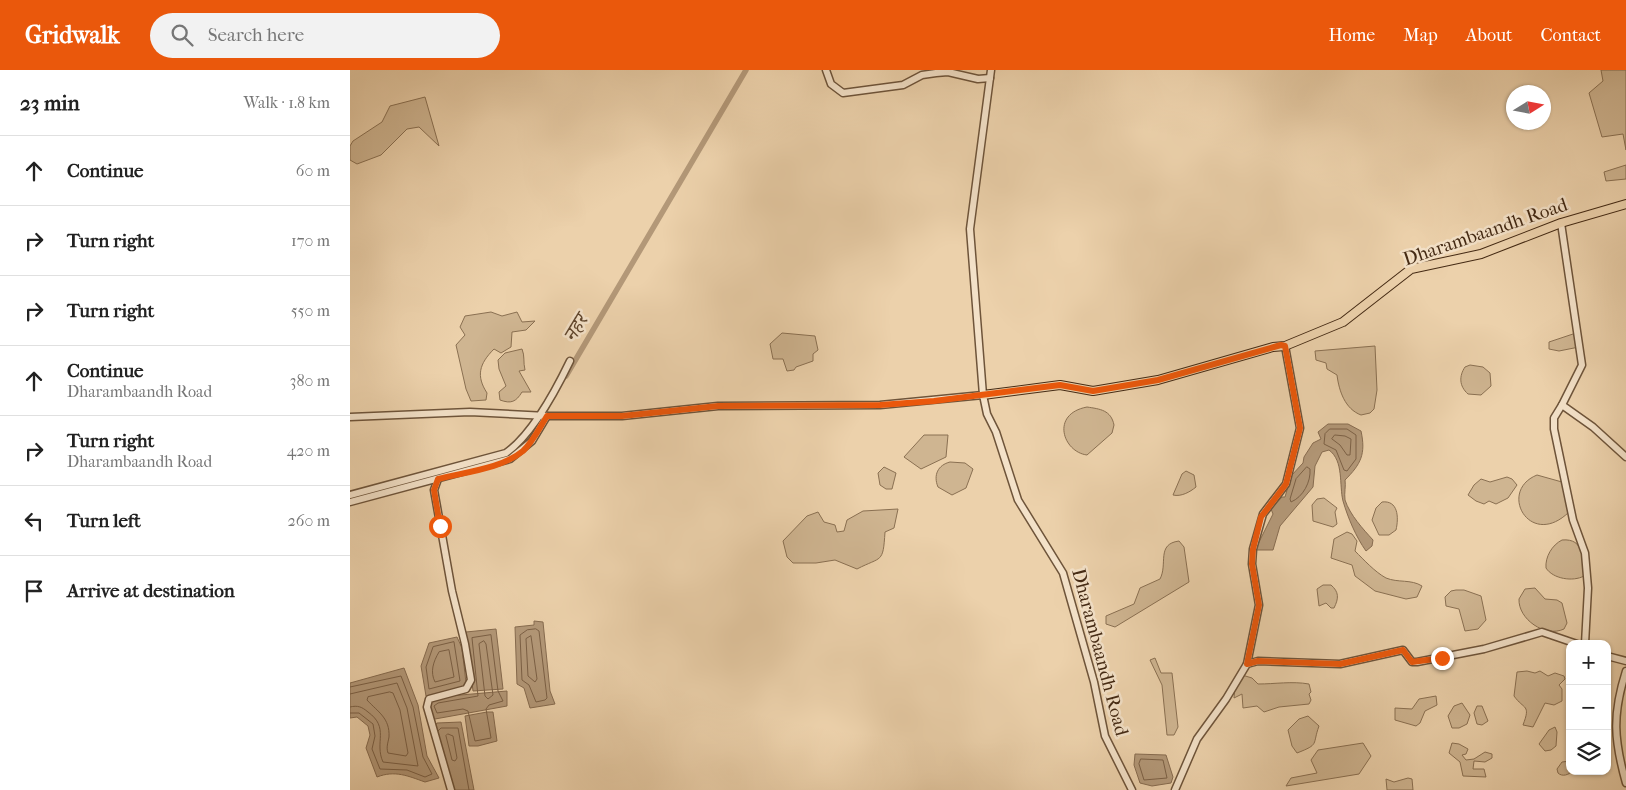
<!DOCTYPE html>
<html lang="en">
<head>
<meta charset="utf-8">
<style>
	body { margin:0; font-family:"IM FELL French Canon","Noto Serif Devanagari",serif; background:#f2f2f2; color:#222 }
	.controls { position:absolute; right:15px; bottom:15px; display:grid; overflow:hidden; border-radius:10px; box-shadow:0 1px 4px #0004 }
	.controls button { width:45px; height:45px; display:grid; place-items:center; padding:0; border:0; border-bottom:1px solid #e0e0e0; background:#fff; color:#222; font:25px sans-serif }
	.compass { position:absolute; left:1156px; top:15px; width:45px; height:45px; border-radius:50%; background:#fff; box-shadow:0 1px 4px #0004; rotate:79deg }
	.stop { position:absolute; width:15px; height:15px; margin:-11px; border:4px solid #ea580c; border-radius:50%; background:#fff }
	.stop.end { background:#ea580c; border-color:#fff; box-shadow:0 1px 5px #0008 }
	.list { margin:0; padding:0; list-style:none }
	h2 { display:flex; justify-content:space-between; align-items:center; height:65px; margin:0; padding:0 20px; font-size:21px }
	h2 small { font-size:16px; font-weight:400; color:#767676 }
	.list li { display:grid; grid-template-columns:32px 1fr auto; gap:15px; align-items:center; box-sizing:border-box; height:70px; padding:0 20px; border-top:1px solid #e0e0e0 }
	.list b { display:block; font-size:19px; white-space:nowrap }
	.list p { margin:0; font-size:16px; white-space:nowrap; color:#767676 }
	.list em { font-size:16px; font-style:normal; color:#767676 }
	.icon { flex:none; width:28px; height:28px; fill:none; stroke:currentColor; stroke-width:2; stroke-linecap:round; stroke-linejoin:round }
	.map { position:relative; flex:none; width:1276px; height:720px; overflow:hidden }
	header { display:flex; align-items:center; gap:30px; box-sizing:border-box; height:70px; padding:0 25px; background:#ea580c; color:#fff }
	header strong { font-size:24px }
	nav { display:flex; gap:28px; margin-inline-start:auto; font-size:18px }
	.search { width:350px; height:45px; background:#f2f2f2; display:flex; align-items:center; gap:12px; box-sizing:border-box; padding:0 18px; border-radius:28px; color:#767676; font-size:19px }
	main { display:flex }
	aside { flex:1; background:#fff }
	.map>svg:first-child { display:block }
	.green { fill:#cfb591; stroke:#8a7052 }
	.water { fill:#b39878; stroke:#876c50 }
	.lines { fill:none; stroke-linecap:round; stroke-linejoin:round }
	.shore { stroke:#7c6146; stroke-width:1 }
	.canal { stroke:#b39878; stroke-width:5.5 }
	.minor-casing { stroke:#6e543a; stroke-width:9 }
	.major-casing { stroke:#442a14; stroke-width:10 }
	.minor { stroke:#f3e1c8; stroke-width:6 }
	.major { stroke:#ecd1ab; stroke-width:8 }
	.route { stroke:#ea580c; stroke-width:6 }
	.labels { text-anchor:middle; stroke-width:5; stroke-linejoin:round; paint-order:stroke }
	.street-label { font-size:19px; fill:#442a14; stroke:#f3e1c8 }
	.water-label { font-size:20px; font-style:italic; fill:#60462d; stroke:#f3e1c8 }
</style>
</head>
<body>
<header>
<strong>Gridwalk</strong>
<div class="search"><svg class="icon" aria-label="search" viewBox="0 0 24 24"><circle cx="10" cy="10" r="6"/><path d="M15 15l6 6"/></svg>Search here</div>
<nav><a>Home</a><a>Map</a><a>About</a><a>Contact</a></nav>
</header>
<main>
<aside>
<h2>23 min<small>Walk · 1.8 km</small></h2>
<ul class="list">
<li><svg class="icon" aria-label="ahead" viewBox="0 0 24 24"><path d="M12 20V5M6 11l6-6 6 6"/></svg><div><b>Continue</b></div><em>60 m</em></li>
<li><svg class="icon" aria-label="right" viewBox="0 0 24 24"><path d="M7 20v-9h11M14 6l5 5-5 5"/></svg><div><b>Turn right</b></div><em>170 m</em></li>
<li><svg class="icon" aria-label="right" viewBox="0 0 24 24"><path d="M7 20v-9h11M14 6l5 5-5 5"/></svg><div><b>Turn right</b></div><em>550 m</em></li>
<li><svg class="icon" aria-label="ahead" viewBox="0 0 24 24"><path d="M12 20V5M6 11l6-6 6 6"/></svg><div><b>Continue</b><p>Dharambaandh Road</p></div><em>380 m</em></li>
<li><svg class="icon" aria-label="right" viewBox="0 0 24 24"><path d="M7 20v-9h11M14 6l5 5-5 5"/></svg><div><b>Turn right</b><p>Dharambaandh Road</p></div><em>420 m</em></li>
<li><svg class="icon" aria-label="left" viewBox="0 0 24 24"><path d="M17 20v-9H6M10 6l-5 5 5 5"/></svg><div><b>Turn left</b></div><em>260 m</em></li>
<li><svg class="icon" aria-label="arrive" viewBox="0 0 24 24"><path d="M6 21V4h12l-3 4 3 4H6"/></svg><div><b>Arrive at destination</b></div></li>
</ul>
</aside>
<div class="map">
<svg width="1276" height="720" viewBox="0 0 1276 720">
	<rect width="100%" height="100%" fill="#ecd1ab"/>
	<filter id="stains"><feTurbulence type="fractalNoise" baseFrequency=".004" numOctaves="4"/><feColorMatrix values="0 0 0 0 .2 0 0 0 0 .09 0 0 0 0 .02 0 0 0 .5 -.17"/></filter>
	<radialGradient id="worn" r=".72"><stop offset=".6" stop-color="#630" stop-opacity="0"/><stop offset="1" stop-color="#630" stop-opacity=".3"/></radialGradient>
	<!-- green -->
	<g class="green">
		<polygon points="1251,0 1276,0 1276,80 1273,64 1252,67 1239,23 1253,11"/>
		<polygon points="75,27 89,76 69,57 57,59 31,85 7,94 0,90 0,76 3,71 32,52 40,36"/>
		<polygon points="1276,95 1276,109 1256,111 1254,102"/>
		<path d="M141,242L152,246L167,242L172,252L185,251L176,260L162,262L161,277L151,283L144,279C129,294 126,306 137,323L136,330L121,331L116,319L106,275L115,265L110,257L115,246Z"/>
		<polygon points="432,263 465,266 468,280 463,284 463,291 446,297 444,300 437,301 433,289 423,289 420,274"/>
		<polygon points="1226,263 1229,277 1209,281 1199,279 1199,272"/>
		<path d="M1025,276L1027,320L1024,339L1020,343L1011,345C995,339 989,321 987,305L977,299L976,293L966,290L965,281Z"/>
		<path d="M172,279C175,286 173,292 175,300L169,301L181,322H172C166,332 161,334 150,330L149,322L156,316L149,299L148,290L155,283Z"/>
		<path d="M1120,295L1133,297L1140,303L1141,316L1131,325L1118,324C1109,316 1109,306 1115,297Z"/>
		<path d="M737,337C750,339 761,340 764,355L762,363L737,385C713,382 700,344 737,337Z"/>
		<polygon points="574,365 598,365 596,387 571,399 554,387"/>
		<path d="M600,392L615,393L623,399L616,418L602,425L588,417C583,405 588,395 600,392Z"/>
		<polygon points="534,397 546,403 542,419 536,419 530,415 528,403"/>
		<path d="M836,401L844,405L846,417C840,422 831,427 823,425L832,404Z"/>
		<path d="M1187,405L1212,412L1219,442C1180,480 1147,421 1187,405Z"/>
		<polygon points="1157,407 1162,409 1167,415 1158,428 1146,434 1139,431 1134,434 1126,431 1118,425 1124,415 1131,409 1140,412"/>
		<polygon points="974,428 987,438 985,442 987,454 983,457 963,451 962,435 967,429"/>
		<path d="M1032,432C1048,430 1049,447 1046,460L1039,465H1029L1022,450L1026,438Z"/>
		<path d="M548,439L544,458L535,462C533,494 532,486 507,499L485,490L466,493H443L437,487L433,471L457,446L468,442L474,452L485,455L487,462L494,461L497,450L513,441Z"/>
		<path d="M997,462L1002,464L1007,471L1005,481C1014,490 1025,502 1036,508C1048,513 1061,509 1072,516L1067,527L1056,529L1025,521L1005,506L1002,495L981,488L984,469Z"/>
		<path d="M1212,470C1235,468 1232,489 1234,506C1223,512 1203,509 1196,498C1195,487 1202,475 1212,470Z"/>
		<path d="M829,471L834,477L839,512L765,557L756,554V546L784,534L790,518L810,509C818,494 806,474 829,471Z"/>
		<path d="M973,515H981C989,522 989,528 984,538H981L976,533L969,536L967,519Z"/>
		<path d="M1185,518L1195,529L1207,530L1212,533L1217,553L1214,559C1195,568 1168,549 1169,529L1175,519Z"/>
		<polygon points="1106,520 1114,520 1131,526 1136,550 1128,559 1115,561 1109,539 1096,536 1095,527 1101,521"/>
		<polygon points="805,588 811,603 822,603 828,657 824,665 817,665 812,615 800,590"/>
		<path d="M1177,601L1185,603L1190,601L1198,606L1205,603L1214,606L1215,609L1209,615L1212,619V631L1204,635L1195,633L1183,657L1173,655C1181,634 1174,640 1164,626L1167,602Z"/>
		<path d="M892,605L902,608L908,614C925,614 942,611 959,614L961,622L959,624L961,630L959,634L929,637L914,642L907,636L893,638L892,624L884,628L885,616Z"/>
		<polygon points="1086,626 1087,635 1075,641 1070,653 1066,656 1045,650 1045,638 1062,639 1069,629"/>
		<polygon points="1112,633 1120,645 1117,654 1109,658 1102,658 1098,646 1104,636"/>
		<polygon points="1127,636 1132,636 1138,651 1132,655 1127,654 1124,643"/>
		<path d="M958,646L969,656C962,675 970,674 947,683L942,676L938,660L949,649Z"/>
		<polygon points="1205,657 1207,662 1206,676 1201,680 1195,681 1189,674 1199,660"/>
		<polygon points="1013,673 1021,686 1009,704 936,716 941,708 967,703 961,690 968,680"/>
		<polygon points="1102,673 1109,674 1118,679 1116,684 1112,685 1116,690 1124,689 1135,682 1142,684 1142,688 1135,692 1124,691 1123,699 1134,699 1136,707 1113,706 1110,692 1099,683"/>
		<path d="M1220,691V701H1222C1219,705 1212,707 1208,703L1207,699L1212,692Z"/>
		<polygon points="1058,708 1062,709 1063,720 1037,720 1036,709 1044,712"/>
	</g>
	<!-- water -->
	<g class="water">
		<path d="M978,354H998L1011,361C1016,384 1011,394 995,410C996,416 994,423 995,430C1000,445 1013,459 1023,470L1022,476L1016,481C1006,467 998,448 993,431C989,415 994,391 979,380L972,382L965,396L963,417L930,456L923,480H905L923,444L921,439L932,427H935L941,406L953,393L954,387L963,373L971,369L968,362Z"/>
		<polygon points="184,551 193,552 200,621 205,634 180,638 174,618 167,614 165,557 184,555"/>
		<polygon points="146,559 153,619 123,621 116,562"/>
		<polygon points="107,567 112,578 116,613 112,617 76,626 71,596 79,573"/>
		<path d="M54,598L68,635L77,686L89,708L75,712C58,706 45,700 27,707L16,678L20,665L18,656L7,647L0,648V613Z"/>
		<polygon points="157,621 157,636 85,649 82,647 78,633 99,626"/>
		<polygon points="137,642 143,642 147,671 128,676 119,676 115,646"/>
		<polygon points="111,652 124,720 102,720 83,659 87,653"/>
		<polygon points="785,684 816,685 823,707 821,713 802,716 790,713 784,695"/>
	</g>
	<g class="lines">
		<!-- shore -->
		<g class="shore">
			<polygon points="980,359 997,359 1006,365 1006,389 997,401 994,400 986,380 974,374 975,364"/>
			<polygon points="985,365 995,366 1001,369 1000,385 997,385 990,375 982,369"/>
			<path d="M957,397L960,399C961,412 953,427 941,432L940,429L946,409Z"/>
			<polygon points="186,559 189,561 197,628 195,630 186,632 179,615 172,610 170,565 177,560"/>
			<polygon points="141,565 148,621 153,631 139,635 136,639 141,668 125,671 118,641 113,639 87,643 84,636 88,633 128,626 122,568"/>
			<polygon points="181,566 187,609 185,612 178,606 176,569"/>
			<polygon points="134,571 136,574 143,625 138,629 135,626 129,574"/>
			<polygon points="104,572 110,611 79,619 76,597 83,577"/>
			<path d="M99,580L104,607L85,612C80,602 83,592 89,582Z"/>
			<polyline points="0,617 51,606 63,637 73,687 82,704 75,707 57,700 30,699 22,679 25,666 23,654 9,643 0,643"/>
			<path d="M40,622L43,623L50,640L58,683L56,686L38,683C36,677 38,673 39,667C40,648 28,642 17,630L18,627Z"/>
			<path d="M0,624L47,613L57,638L68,696L33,692C24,672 40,658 18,642C12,637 8,635 0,637"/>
			<polyline points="88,661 91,658 108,658 119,720"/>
			<polygon points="98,664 103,666 107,688 105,691 102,690 96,666"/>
			<polygon points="791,689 813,690 817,708 794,710 789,694"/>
		</g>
		<!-- canal -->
		<g class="canal">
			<polyline points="216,306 396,0"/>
			<polyline points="159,383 169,378 182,361"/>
			<polyline points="92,403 134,392"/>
		</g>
		<defs>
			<g id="minor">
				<polyline points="476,0 481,14 493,23 553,15 572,5 586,3 598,2 628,9 640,8"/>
				<polyline points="641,0 620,159 633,325 637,344 646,362 668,430 713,503 744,612 755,666 782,720"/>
				<polyline points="1211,153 1232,295 1212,335 1243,357 1276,387"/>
				<polyline points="1212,335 1204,348 1204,359 1223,450 1235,483 1238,518 1235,574"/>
				<polyline points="0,347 120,342 197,346 272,346 368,336 530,335 633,325"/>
				<polyline points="88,409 84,420 102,521 115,574 121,610 116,619 79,629 77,637 101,720"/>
				<path d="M0,425L156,383C183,364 206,320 220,291"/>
				<polyline points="0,432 160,389 182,371 197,346"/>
				<polyline points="1257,586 1276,591"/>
				<polyline points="897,594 908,591 990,594 1053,580 1062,592 1067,592 1134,579 1192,562 1227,574"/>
				<path d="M1276,601C1262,645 1264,670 1276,713"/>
				<polyline points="825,720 847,669 876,629 897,594 909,535 902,494 903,479 913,444 936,414 950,358 935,276"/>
			</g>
			<polyline id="major" points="633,325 710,315 743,321 808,310 923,277 935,276 993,252 1061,199 1131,184 1211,153 1276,134"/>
		</defs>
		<!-- minor casing -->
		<use href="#minor" class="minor-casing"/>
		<!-- major casing -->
		<use href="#major" class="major-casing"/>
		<!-- minor -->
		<use href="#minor" class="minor"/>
		<!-- major -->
		<use href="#major" class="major"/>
	</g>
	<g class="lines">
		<!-- route -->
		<path class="route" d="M90,456L84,420L88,409C114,402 151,399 173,381C183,372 190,357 197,346H272L368,336L530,335L584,331L710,315L743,321L808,310L931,275L935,276L950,358L936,414L911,447L903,479L902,494L909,535L897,594L908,591L990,594L1053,580L1062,592L1092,588"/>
	</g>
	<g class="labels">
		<!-- street labels -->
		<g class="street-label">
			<text transform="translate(1135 161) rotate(-19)" y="7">Dharambaandh Road</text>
			<text transform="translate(751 582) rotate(75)" y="7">Dharambaandh Road</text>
		</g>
		<!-- water labels -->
		<g class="water-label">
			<text transform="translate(225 258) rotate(-59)" y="7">नहर</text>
		</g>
	</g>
	<rect width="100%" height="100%" filter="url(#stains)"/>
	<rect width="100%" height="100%" fill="url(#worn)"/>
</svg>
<div class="controls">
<button>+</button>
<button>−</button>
<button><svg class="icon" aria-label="layers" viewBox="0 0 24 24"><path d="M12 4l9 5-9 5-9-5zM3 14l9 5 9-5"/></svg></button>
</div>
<svg class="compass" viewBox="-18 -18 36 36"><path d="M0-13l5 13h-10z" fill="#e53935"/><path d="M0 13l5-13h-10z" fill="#767676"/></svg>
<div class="stop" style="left:90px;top:456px"></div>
<div class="stop end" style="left:1092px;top:588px"></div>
</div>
</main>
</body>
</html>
